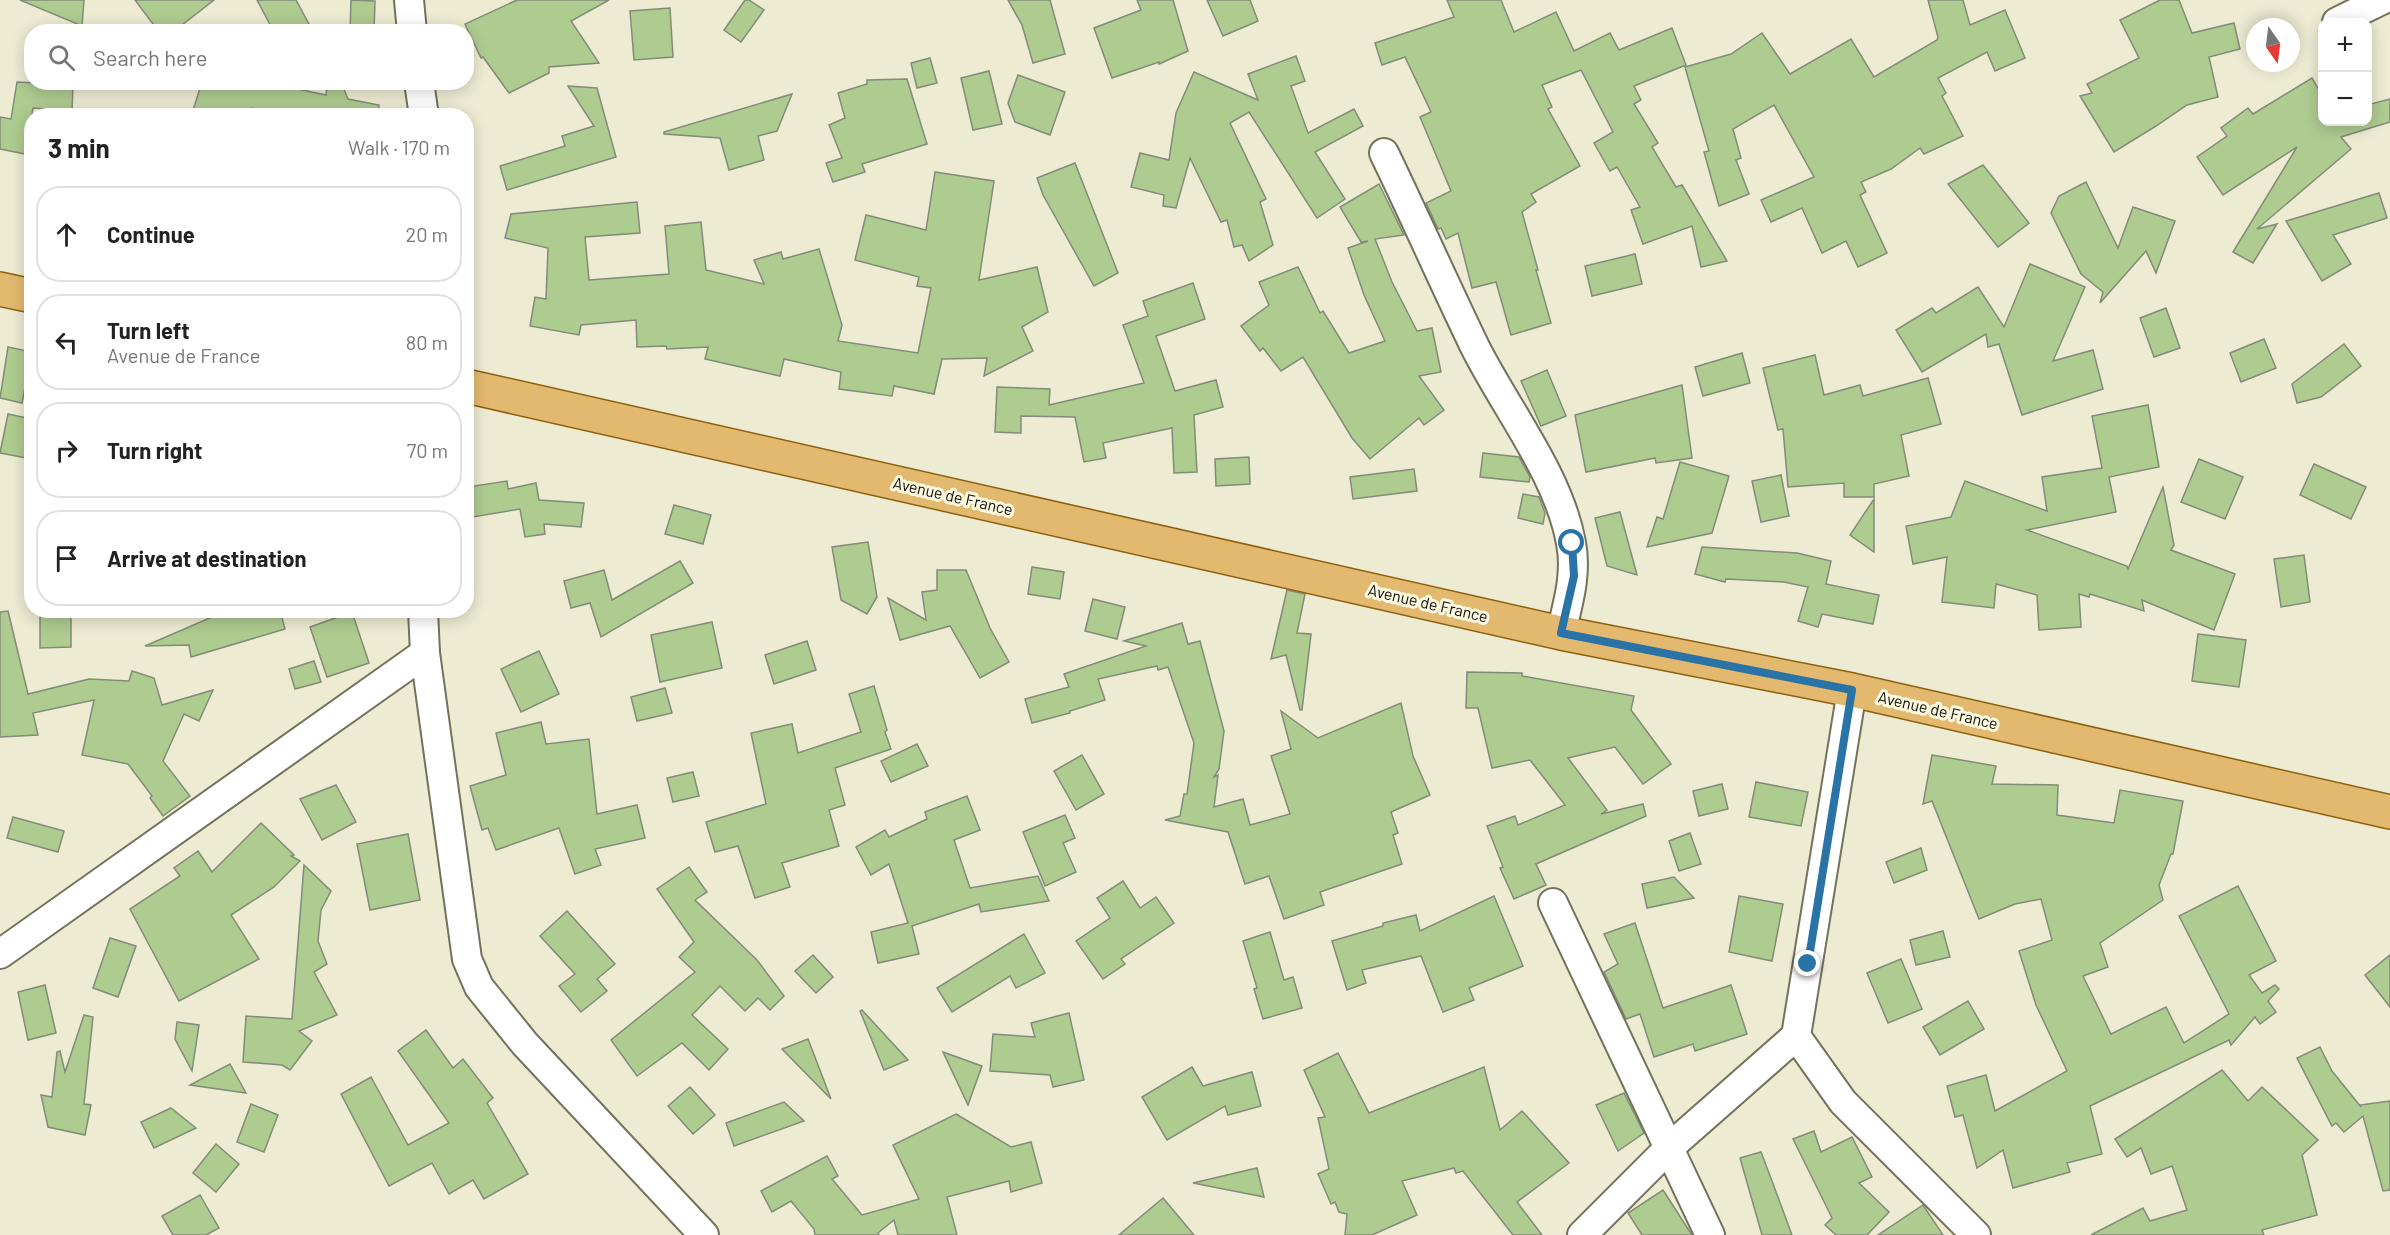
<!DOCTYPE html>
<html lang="en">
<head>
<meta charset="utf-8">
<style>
	body { margin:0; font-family:Barlow,sans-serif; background:#f6f6f6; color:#222 }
	.controls { position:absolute; right:18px; top:18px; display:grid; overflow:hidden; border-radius:12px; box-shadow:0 3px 15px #0003 }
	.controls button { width:54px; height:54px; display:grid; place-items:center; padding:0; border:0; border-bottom:2px solid #e0e0e0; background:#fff; color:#222; font:30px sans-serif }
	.compass { position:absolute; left:2246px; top:18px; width:54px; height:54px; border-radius:50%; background:#fff; box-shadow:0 3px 15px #0003; rotate:166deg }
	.stop { position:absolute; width:18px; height:18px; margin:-14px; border:4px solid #2973a7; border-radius:50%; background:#fff }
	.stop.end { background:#2973a7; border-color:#fff; box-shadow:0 2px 6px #0008 }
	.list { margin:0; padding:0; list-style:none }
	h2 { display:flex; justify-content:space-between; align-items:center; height:78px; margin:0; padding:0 24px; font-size:26px }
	h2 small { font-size:20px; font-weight:400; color:#767676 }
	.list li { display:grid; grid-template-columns:39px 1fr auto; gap:18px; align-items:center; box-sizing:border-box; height:96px; margin:0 12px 12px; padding:0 12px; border:2px solid #e0e0e0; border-radius:24px }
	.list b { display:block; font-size:22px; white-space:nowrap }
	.list p { margin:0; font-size:20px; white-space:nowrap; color:#767676 }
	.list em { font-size:20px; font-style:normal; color:#767676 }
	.icon { flex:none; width:33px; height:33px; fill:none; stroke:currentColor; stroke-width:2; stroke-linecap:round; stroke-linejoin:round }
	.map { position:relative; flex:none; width:2390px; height:1235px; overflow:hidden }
	.search { position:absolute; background:#fff; box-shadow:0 3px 15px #0003; left:24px; top:24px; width:450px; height:66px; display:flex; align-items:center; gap:15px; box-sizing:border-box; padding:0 21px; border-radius:24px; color:#767676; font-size:22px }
	.panel { position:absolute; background:#fff; box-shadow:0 3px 15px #0003; left:24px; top:108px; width:450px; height:510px; border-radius:24px }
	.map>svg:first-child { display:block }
	.building { fill:#aecb90; stroke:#828c78; stroke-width:1.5 }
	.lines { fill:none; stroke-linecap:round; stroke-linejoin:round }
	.minor-casing { stroke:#74715c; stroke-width:32 }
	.major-casing { stroke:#8e600d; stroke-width:36 }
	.minor { stroke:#fff; stroke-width:28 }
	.major { stroke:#e3b96f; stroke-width:33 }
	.route { stroke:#2973a7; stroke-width:8 }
	.labels { text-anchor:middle; stroke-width:6; stroke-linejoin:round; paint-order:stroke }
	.street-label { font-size:16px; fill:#121109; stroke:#fcf9e0 }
</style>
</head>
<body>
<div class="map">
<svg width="2390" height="1235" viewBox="0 0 2390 1235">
	<rect width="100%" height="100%" fill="#eeebd3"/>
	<!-- building -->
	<g class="building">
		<polygon points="20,0 84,0 82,26"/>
		<polygon points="135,0 214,0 173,32 159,32"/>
		<polygon points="257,0 296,0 309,24 296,32 274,32"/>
		<polygon points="351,0 375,1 374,32 350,32"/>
		<polygon points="517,0 609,0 571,21 599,63 549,67 549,73 509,93 483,57 481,58 465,24"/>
		<polygon points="745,0 749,0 764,10 741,42 724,30"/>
		<polygon points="1008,0 1050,0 1065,54 1033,63 1022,25"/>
		<polygon points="1137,0 1173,0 1188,51 1159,64 1159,62 1112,78 1094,28 1141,10"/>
		<polygon points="1207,0 1250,0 1258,21 1223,36"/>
		<polygon points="1447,0 1501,0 1514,32 1556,12 1574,51 1610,33 1619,50 1672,28 1686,65 1634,86 1641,100 1634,104 1658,143 1652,147 1676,187 1682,185 1727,261 1701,267 1692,226 1643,244 1631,210 1640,207 1617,167 1610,171 1594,143 1613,132 1581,70 1542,85 1552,107 1548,109 1580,166 1531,194 1536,202 1522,212 1538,270 1536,270 1551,323 1511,335 1496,282 1472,288 1458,233 1446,239 1441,228 1438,229 1426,203 1451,191 1420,117 1431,112 1405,57 1382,65 1375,43 1454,17"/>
		<polygon points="1928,0 1963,0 1970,25 2005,10 2025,58 1995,71 1987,52 1938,78 1946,93 1942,96 1963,136 1924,154 1920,148 1891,169 1861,182 1866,192 1860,195 1887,253 1858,267 1846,241 1822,253 1802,208 1771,222 1761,200 1814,177 1774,105 1733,129 1741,158 1736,160 1749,194 1719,206 1704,152 1709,151 1685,67 1731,54 1762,33 1790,74 1851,39 1874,77 1937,40 1938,37"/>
		<polygon points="2160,0 2179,0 2192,33 2234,23 2240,49 2209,57 2218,97 2187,105 2156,126 2114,152 2080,96 2092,93 2087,84 2139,58 2120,20"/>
		<polygon points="670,8 673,57 634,60 630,11"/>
		<polygon points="1296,56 1305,81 1291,86 1308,133 1354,109 1363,126 1315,152 1345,199 1317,218 1249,112 1230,123 1266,199 1260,202 1273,245 1249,261 1242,245 1234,247 1227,220 1221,222 1190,158 1176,208 1163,206 1164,195 1131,187 1140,153 1169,160 1176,113 1194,72 1258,100 1248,74"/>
		<polygon points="930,58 937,83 917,88 911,63"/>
		<polygon points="989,71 1002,124 973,130 961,78"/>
		<polygon points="1018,75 1065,92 1050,135 1015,122 1008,103"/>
		<polygon points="2312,78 2322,95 2322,122 2367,122 2367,105 2390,99 2390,122 2341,137 2351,149 2257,229 2277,224 2253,263 2233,252 2297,147 2223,195 2197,157 2227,136 2221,128 2248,108 2253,114"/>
		<polygon points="907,79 927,144 862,164 865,172 833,182 826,163 842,158 829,125 845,118 838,93 867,84 867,80"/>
		<polygon points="17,82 73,85 72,111 33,108 25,154 0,149 0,117 11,119"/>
		<polygon points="202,82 288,82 288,87 326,95 327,82 341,82 348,99 379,105 378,116 252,116 252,108 228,116 209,116 193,110"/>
		<polygon points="568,86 597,88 616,157 507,190 500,166 565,146 562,136 594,126"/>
		<polygon points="792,94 777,131 758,136 764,160 729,170 720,138 664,134 664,132"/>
		<polygon points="1075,163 1118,273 1094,286 1043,195 1037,178"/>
		<polygon points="1983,165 2029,223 1998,247 1948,184"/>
		<polygon points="935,172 994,181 979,280 1037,267 1048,312 1022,327 1033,351 984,376 987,358 942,359 934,394 894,386 892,396 839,389 841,372 784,359 780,376 705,359 708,347 667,349 666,346 637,347 636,320 581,325 579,335 530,326 535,297 546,299 548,248 505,238 511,214 637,202 640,233 585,237 589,280 669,274 665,226 701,222 706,270 764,284 754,260 781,252 783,259 819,249 842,325 838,341 918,353 931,288 917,286 919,277 855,260 866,215 926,230"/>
		<polygon points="2086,182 2118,248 2133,207 2175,221 2156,273 2146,251 2100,303 2103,292 2081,274 2051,213 2059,196"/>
		<polygon points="1379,184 1404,235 1375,239 1392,282 1417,331 1432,328 1441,372 1419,376 1444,410 1424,425 1419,418 1370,459 1352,438 1303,357 1281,371 1263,348 1260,351 1241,326 1269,305 1259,282 1298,267 1320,313 1323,311 1349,353 1385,341 1364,295 1348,248 1368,241 1361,242 1340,207"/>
		<polygon points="2379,193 2387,218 2333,235 2351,264 2322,281 2286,221"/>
		<polygon points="1635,254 1642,284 1592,296 1585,266"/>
		<polygon points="2030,264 2085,287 2053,361 2093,350 2103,389 2022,415 1999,344 1988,347 1986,334 1922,372 1896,330 1932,308 1936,313 1978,287 2004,327"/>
		<polygon points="1193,283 1205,319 1156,336 1175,391 1216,380 1223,407 1194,415 1197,472 1174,473 1172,428 1103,443 1106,458 1084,462 1075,417 1021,416 1021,433 995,432 997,387 1050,389 1049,405 1144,383 1123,325 1148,316 1143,301"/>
		<polygon points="2166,308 2180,348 2154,357 2140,318"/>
		<polygon points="2264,339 2276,368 2241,382 2230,353"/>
		<polygon points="2344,344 2361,366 2321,397 2297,403 2292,384"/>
		<polygon points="8,347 32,352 22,403 0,398"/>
		<polygon points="1742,353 1750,383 1703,396 1695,367"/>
		<polygon points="1815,355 1824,395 1860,385 1863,396 1928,378 1941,424 1901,435 1909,476 1874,484 1874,497 1844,497 1844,483 1788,487 1783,429 1778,430 1763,368"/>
		<polygon points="1547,370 1566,416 1541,426 1521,381"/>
		<polygon points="1682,385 1692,458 1656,463 1655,458 1586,472 1575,415"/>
		<polygon points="2148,405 2159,467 2109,477 2116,512 2027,530 2127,566 2128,569 2163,487 2174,545 2171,550 2235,574 2214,630 2142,600 2144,611 2090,594 2089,597 2079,594 2081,627 2039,630 2037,595 1996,584 1994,608 1942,602 1947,557 1913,564 1906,526 1951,517 1965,481 2047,511 2042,477 2102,468 2092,416"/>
		<polygon points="8,414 32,419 32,459 0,453"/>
		<polygon points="1483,453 1519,457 1530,477 1529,482 1480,477"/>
		<polygon points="1249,457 1250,484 1216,486 1215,459"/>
		<polygon points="2199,459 2243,477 2225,519 2181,502"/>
		<polygon points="1680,462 1729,476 1712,533 1647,547 1657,517 1663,519"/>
		<polygon points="2314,464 2366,487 2351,519 2300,495"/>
		<polygon points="1414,469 1417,491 1353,499 1350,477"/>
		<polygon points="1781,475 1789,516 1761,522 1752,481"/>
		<polygon points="507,481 508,489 536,483 539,500 584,503 581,527 544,524 545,534 525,537 520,509 473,517 467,487"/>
		<polygon points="1523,494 1539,497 1545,513 1543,524 1518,518"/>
		<polygon points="1874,499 1874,552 1850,535"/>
		<polygon points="674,505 711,515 703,544 665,534"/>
		<polygon points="1620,512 1637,575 1607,566 1595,518"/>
		<polygon points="868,542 877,597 867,614 841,600 832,547"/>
		<polygon points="1702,547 1797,553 1831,561 1826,584 1879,595 1873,624 1822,614 1818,627 1798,621 1808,587 1784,582 1726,579 1725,582 1695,574"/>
		<polygon points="2304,555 2310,602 2281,607 2274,559"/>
		<polygon points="680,561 693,583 601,637 590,603 571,608 564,581 604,570 612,600"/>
		<polygon points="1032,567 1064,572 1060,599 1028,594"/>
		<polygon points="937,570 966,570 990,628 1009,662 980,678 950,626 900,640 888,598 926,620 922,592 937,590"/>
		<polygon points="1287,590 1305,594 1297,633 1311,634 1302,710 1300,710 1286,655 1271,659"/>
		<polygon points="1093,599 1125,607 1117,639 1085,631"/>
		<polygon points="228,610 280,610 285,629 191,657 189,645 145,646"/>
		<polygon points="8,611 28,694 89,679 129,681 132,671 154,678 162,705 213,690 199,721 184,714 163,761 190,796 163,816 150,798 152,796 128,764 82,755 94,700 33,713 38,735 0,737 0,612"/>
		<polygon points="352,612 369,663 327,677 310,627"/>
		<polygon points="71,613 71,647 40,648 40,614"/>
		<polygon points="712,622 722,668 660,682 651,635"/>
		<polygon points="1182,623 1188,644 1200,641 1224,731 1219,769 1214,777 1218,775 1214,807 1243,799 1250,825 1290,814 1271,756 1291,749 1281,711 1318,738 1401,703 1413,756 1430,795 1391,812 1398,833 1393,835 1402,864 1320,892 1324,905 1284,919 1269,876 1245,884 1228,832 1165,820 1180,816 1184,794 1187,794 1194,743 1168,667 1158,670 1157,666 1098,679 1105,700 1070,711 1070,713 1032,723 1025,699 1069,687 1064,674 1146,646 1124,641"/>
		<polygon points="2198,634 2246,640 2239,687 2192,681"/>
		<polygon points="807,641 816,670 774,684 765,655"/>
		<polygon points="539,651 559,694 521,712 501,669"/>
		<polygon points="314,661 321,682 295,689 289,669"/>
		<polygon points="1467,672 1522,673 1522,676 1634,696 1631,710 1671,764 1643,784 1615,747 1568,758 1607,810 1601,814 1643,804 1646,816 1536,864 1546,885 1514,899 1500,868 1503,867 1487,826 1515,816 1518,825 1565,805 1530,760 1492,768 1478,708 1466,708"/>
		<polygon points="874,686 887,730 885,732 891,749 835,768 845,805 829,810 839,846 782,863 790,887 755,898 738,846 715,852 706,822 766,804 751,733 792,724 798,753 861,732 849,694"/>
		<polygon points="665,688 672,713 637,721 631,697"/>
		<polygon points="541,722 546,744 589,739 597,814 637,805 645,838 595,849 601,865 575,874 559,828 496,850 488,828 482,830 470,786 506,775 496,733"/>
		<polygon points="917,744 928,766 891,782 881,761"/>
		<polygon points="1082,755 1104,794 1076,810 1054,771"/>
		<polygon points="1932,755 1996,766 1992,784 2058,785 2057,815 2114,823 2120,790 2183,801 2173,854 2171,854 2159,885 2163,900 2100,943 2108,967 2083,976 2111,1034 2166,1007 2184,1043 2229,1014 2179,916 2238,886 2276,961 2249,975 2262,993 2275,985 2279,989 2268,1001 2276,1012 2260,1024 2255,1017 2231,1045 2229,1040 2090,1106 2102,1154 2067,1163 2070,1172 2013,1188 2003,1150 1977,1168 1963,1115 1955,1117 1947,1086 1986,1075 1995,1111 2067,1071 2036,1005 2019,951 2052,940 2041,899 2015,904 1979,919 1932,801 1923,804"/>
		<polygon points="693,772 699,796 673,802 667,778"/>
		<polygon points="1756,782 1808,792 1801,826 1749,817"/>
		<polygon points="1722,784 1728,809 1699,816 1693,791"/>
		<polygon points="336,785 356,822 322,840 300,799"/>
		<polygon points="967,796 980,830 954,840 970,888 1038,876 1049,901 981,912 979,904 912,926 919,954 878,963 871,932 908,923 889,864 871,875 856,847 885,830 889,837 927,819 925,812"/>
		<polygon points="1065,815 1075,838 1063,843 1076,872 1045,886 1023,832"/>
		<polygon points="13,817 64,831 58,852 7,838"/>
		<polygon points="261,823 294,855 291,856 300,861 274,887 231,915 259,959 179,1001 130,909 180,876 174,868 198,851 212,872"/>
		<polygon points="1690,833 1701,864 1679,871 1669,841"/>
		<polygon points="408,834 420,900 370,910 357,844"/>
		<polygon points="1921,848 1927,870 1894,883 1886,862"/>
		<polygon points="304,865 331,891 321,910 318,941 327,964 314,972 337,1015 299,1031 312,1041 290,1070 282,1065 243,1062 246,1016 292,1019"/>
		<polygon points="689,867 707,892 695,900 757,960 784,996 770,1010 758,998 745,1011 720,986 692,1015 728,1049 709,1070 682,1043 637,1076 611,1040 695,972 679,957 694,942 657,889"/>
		<polygon points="1674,877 1694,898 1647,908 1642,884"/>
		<polygon points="1123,881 1140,908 1156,897 1174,923 1121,959 1125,964 1103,979 1076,941 1110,918 1097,898"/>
		<polygon points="1494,896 1523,966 1469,988 1474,1000 1443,1012 1421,956 1362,970 1366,983 1347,990 1332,941 1383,926 1383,923 1416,915 1420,931"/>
		<polygon points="1739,896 1783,904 1772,961 1729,952"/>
		<polygon points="567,911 615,964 597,979 607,991 581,1012 559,986 575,974 540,936"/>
		<polygon points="1635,923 1663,1008 1731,985 1747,1034 1695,1051 1693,1044 1654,1057 1640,1014 1626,1019 1604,972 1618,964 1604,934"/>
		<polygon points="1943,931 1950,957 1916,965 1910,940"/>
		<polygon points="1270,932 1284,980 1293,977 1302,1008 1263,1019 1254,989 1257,988 1243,941"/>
		<polygon points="1024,934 1045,973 1016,988 1010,976 952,1012 937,988"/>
		<polygon points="110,938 136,946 118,997 93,988"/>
		<polygon points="813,955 833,977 816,993 795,971"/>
		<polygon points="2390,955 2390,1007 2365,975"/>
		<polygon points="1901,959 1922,1009 1888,1023 1867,973"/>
		<polygon points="45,985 56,1033 28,1040 18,992"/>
		<polygon points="1968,1001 1984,1029 1940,1055 1923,1027"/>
		<polygon points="862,1010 908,1060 884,1070 860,1011"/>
		<polygon points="1069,1013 1084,1080 1053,1087 1050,1075 990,1071 993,1034 1035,1037 1031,1023"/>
		<polygon points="84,1015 93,1017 84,1104 91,1105 85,1135 48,1127 41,1095 52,1097 57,1052 60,1051 65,1072"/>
		<polygon points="177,1022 199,1025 192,1071 175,1039"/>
		<polygon points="426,1030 453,1068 463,1059 493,1098 487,1103 528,1174 484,1199 473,1180 449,1194 432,1163 389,1186 341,1094 371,1077 408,1145 449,1123 398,1051"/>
		<polygon points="808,1039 831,1099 782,1049"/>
		<polygon points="2320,1047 2332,1071 2361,1107 2360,1105 2390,1101 2390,1190 2383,1191 2363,1116 2344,1132 2336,1123 2332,1126 2297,1058"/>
		<polygon points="943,1052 982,1066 968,1105"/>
		<polygon points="1338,1053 1369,1113 1484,1067 1500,1130 1522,1111 1569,1163 1517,1202 1542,1235 1513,1235 1463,1171 1456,1173 1454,1168 1402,1181 1417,1215 1372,1235 1345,1235 1347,1214 1339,1212 1335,1202 1331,1204 1318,1174 1329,1169 1318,1118 1325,1117 1304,1070"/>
		<polygon points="230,1064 246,1093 190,1085"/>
		<polygon points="1192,1067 1203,1086 1252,1072 1261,1106 1228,1115 1225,1106 1167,1140 1142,1097"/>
		<polygon points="2222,1070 2248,1101 2262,1087 2318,1140 2302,1155 2317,1215 2262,1230 2264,1235 2091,1235 2143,1208 2150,1221 2187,1210 2172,1166 2151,1174 2141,1148 2127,1157 2115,1139"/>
		<polygon points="690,1087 715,1115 693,1134 668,1106"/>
		<polygon points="1624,1093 1644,1133 1618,1151 1596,1105"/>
		<polygon points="784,1102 804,1121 734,1146 726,1123"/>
		<polygon points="251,1104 278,1115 264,1152 237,1142"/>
		<polygon points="171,1108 196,1128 154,1148 141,1122"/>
		<polygon points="956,1114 1011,1147 1031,1142 1042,1183 1011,1192 1009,1181 947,1197 957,1235 898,1235 894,1220 878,1233 879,1235 815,1235 814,1229 791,1201 772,1212 761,1191 827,1156 838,1176 832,1179 862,1215 919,1199 893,1145"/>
		<polygon points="1814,1131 1821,1152 1852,1137 1872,1177 1859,1183 1889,1212 1867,1235 1836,1235 1825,1225 1832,1218 1793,1139"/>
		<polygon points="216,1144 239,1164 216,1192 193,1173"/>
		<polygon points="1761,1152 1772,1181 1792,1235 1762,1235 1740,1158"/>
		<polygon points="1257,1168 1264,1197 1193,1183"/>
		<polygon points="1663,1190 1690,1232 1692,1235 1642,1235 1628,1213"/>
		<polygon points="200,1195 219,1228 206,1235 173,1235 162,1216"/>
		<polygon points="1163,1198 1194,1235 1119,1235"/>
		<polygon points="1923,1205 1943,1235 1878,1235"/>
	</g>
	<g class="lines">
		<defs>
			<g id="minor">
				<polyline points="409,0 412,32"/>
				<polyline points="2337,22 2382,0"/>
				<polyline points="419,82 424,116"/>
				<path d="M1384,153C1415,217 1444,283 1475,347C1506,409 1559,475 1571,543C1577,574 1568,603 1561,633"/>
				<polyline points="423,610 425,653 467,959 479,987 525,1044 704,1235"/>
				<polyline points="1553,903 1710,1235"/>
				<polyline points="0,954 425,653"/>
				<polyline points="1796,1036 1843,1102 1976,1235"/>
				<polyline points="1582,1235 1670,1147 1796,1036 1852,690"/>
			</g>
			<g id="major">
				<polyline points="0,289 32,296"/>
				<polyline points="466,386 1561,633 1852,690 2390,812"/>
			</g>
		</defs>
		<!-- minor casing -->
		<use href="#minor" class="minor-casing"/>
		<!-- major casing -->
		<use href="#major" class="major-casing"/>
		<!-- minor -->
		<use href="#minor" class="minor"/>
		<!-- major -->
		<use href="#major" class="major"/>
	</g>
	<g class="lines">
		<!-- route -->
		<polyline class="route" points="1572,543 1574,576 1561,633 1852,690 1808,964"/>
	</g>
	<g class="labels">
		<!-- street labels -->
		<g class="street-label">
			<text transform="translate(953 496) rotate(13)" y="6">Avenue de France</text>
			<text transform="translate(1428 603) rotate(13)" y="6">Avenue de France</text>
			<text transform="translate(1938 710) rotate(13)" y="6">Avenue de France</text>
		</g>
	</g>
</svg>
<div class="controls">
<button>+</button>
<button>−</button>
</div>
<svg class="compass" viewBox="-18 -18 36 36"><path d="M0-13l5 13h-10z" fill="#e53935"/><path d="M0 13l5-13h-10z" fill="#767676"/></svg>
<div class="stop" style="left:1572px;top:543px"></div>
<div class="stop end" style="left:1808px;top:964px"></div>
<div class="search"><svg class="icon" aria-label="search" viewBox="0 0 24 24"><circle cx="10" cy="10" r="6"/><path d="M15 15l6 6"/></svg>Search here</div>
<section class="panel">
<h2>3 min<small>Walk · 170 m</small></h2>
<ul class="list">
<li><svg class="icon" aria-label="ahead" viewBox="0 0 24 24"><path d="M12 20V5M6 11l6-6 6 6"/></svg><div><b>Continue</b></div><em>20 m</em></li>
<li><svg class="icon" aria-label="left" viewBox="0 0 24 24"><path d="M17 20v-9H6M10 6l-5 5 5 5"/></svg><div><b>Turn left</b><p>Avenue de France</p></div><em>80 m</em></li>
<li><svg class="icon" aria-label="right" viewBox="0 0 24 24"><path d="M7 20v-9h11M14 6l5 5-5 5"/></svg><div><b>Turn right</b></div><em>70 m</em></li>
<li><svg class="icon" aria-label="arrive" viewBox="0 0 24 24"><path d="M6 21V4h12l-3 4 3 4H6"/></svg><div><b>Arrive at destination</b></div></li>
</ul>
</section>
</div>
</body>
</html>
